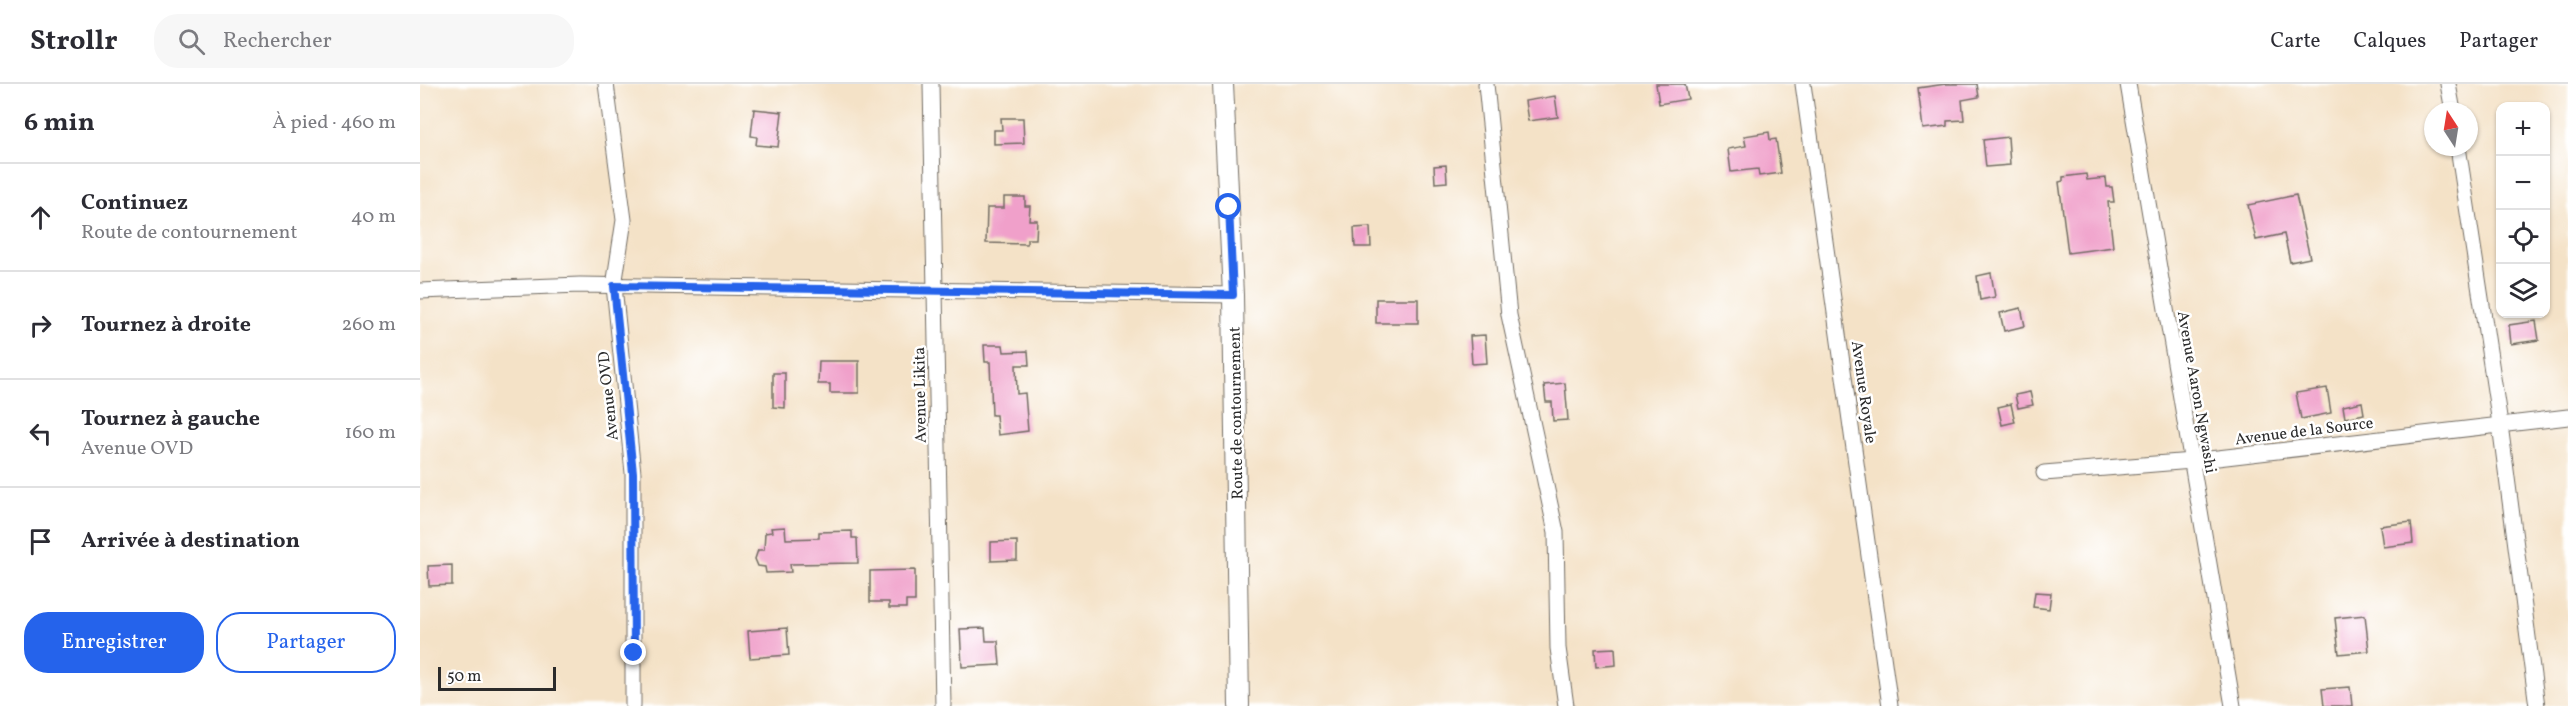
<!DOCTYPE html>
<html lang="fr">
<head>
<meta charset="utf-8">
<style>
	body { margin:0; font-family:Vollkorn,serif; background:#f7f7f7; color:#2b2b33 }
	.controls { position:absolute; right:18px; top:18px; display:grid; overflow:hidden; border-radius:12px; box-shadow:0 2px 4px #0004 }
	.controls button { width:54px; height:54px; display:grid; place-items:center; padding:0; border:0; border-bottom:2px solid #e1e1e2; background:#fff; color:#2b2b33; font:30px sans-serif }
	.compass { position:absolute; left:2004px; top:18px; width:54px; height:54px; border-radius:50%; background:#fff; box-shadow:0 2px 4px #0004; rotate:348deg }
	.scale { position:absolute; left:18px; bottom:15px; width:118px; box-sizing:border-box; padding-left:6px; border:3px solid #2b2b2b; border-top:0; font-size:16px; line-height:21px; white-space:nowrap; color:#2b2b2b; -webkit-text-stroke:4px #fff; paint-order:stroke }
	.stop { position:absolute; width:18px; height:18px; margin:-14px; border:4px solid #2563eb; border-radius:50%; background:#fff }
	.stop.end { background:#2563eb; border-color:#fff; box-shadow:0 2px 6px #0008 }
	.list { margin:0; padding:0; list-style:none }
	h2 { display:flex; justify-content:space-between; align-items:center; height:78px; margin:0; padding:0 24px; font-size:26px }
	h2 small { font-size:20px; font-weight:400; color:#7c7c81 }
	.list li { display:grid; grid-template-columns:39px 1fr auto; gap:18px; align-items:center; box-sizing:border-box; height:108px; padding:0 24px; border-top:2px solid #e1e1e2 }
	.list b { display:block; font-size:22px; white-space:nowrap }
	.list p { margin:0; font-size:20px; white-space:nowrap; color:#7c7c81 }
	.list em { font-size:20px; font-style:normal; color:#7c7c81 }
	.actions { display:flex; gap:12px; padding:18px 24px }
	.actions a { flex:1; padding:14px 0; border:2px solid #2563eb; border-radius:24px; text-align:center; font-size:21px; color:#2563eb }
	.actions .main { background:#2563eb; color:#fff }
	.icon { flex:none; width:33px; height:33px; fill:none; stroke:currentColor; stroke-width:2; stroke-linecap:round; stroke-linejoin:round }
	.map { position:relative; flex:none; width:2148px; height:622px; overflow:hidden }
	header { display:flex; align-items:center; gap:36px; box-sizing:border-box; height:84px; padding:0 30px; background:#fff; border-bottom:2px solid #e1e1e2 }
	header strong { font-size:28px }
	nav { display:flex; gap:33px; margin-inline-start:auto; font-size:21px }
	.search { width:420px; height:54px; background:#f7f7f7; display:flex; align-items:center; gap:15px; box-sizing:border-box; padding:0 21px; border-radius:24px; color:#7c7c81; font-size:22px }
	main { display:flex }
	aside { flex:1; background:#fff }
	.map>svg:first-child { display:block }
	.building { fill:#f0a0ca }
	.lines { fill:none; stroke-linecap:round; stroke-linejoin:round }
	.minor-casing { stroke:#716b62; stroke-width:17 }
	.tertiary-casing { stroke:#716b62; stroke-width:22 }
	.minor { stroke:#fff; stroke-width:15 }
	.tertiary { stroke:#fff; stroke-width:20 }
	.route { stroke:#2563eb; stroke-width:8 }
	.labels { text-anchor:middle; stroke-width:5; stroke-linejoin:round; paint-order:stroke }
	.street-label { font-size:16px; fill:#2b2b2b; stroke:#fff }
</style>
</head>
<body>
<header>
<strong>Strollr</strong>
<div class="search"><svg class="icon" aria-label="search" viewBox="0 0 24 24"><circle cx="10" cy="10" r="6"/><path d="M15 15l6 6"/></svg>Rechercher</div>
<nav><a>Carte</a><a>Calques</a><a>Partager</a></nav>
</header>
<main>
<aside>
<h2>6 min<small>À pied · 460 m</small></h2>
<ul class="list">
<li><svg class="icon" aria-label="ahead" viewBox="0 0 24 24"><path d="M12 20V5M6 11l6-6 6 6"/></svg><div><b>Continuez</b><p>Route de contournement</p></div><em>40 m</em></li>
<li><svg class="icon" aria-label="right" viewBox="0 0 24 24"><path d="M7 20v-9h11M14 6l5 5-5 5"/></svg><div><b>Tournez à droite</b></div><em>260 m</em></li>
<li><svg class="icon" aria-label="left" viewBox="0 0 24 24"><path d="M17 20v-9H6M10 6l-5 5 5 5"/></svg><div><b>Tournez à gauche</b><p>Avenue OVD</p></div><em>160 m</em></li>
<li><svg class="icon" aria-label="arrive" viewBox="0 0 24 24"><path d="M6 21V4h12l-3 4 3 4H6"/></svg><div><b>Arrivée à destination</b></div></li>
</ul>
<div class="actions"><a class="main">Enregistrer</a><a>Partager</a></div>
</aside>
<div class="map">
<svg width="2148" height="622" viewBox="0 0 2148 622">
	<rect width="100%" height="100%" fill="#fff"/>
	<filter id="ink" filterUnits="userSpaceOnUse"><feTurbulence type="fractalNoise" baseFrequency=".0167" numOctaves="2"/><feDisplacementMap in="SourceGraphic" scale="12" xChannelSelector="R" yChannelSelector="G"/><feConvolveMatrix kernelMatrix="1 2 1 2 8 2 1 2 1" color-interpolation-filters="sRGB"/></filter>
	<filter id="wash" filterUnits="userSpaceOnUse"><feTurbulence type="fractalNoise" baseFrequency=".008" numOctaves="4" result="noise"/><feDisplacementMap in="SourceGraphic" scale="24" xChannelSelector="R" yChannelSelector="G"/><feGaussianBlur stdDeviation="1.35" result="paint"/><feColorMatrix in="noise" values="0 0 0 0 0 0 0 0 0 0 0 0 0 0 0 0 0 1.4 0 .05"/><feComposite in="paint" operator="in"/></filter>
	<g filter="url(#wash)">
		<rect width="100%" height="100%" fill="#f4e2c7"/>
		<g id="blocks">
			<!-- building -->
			<g class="building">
				<polygon points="1236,0 1265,0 1268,15 1239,20"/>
				<polygon points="1526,0 1557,0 1559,13 1542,16 1544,36 1527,37 1527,42 1503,45 1498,4"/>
				<polygon points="1135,12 1138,33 1108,37 1105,17"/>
				<polygon points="334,25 362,28 358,63 336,61 337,53 331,52"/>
				<polygon points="581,34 603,34 604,59 574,60 574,46 582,46"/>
				<polygon points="1349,48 1350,56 1356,55 1361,89 1339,92 1338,85 1311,88 1308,65 1326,62 1324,52"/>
				<polygon points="1588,53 1590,81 1566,83 1563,56"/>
				<polygon points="1026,81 1027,98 1015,99 1014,82"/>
				<polygon points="1666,90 1667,96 1686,94 1687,103 1692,103 1694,118 1688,118 1693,163 1648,169 1639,98 1643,97 1643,93"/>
				<polygon points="1876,111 1890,174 1870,178 1864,150 1836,156 1828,121"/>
				<polygon points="584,113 605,113 605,122 610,122 609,136 617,136 616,155 607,155 607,160 566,159 567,124 584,124"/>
				<polygon points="950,143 951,163 935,163 934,144"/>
				<polygon points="1571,189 1575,213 1560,216 1557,192"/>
				<rect x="956" y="215" width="42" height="24"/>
				<polygon points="1601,224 1605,242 1584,247 1580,229"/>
				<polygon points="2116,237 2119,256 2091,260 2089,241"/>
				<polygon points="1065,251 1067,279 1052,280 1050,252"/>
				<polygon points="564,261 583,261 584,268 608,267 609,281 596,281 597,310 605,309 608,347 578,351 576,331 572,331 570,278 565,278"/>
				<polygon points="399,277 439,277 439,309 410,309 410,300 398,300"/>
				<polygon points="353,289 365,289 365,324 353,323"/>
				<polygon points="1145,299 1148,336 1133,337 1132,318 1126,318 1124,301"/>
				<polygon points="1907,304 1911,329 1881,335 1876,309"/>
				<polygon points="1610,308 1613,321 1598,324 1595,311"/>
				<polygon points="1942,318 1944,330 1925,334 1923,322"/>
				<polygon points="1591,320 1595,338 1582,341 1578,323"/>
				<polygon points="1991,438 1993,459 1963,463 1960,442"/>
				<polygon points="365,443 366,455 399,454 399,448 432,447 432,454 437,454 438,479 370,480 371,488 346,489 345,483 338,482 335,475 338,466 344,466 345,449 352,448 351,444"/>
				<polygon points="597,457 597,476 571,477 571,458"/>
				<polygon points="32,481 32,501 9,502 8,482"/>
				<polygon points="495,486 495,517 486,517 486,524 469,524 469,518 450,518 450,487"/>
				<polygon points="1615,508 1631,509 1629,525 1613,523"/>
				<polygon points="1945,531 1949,567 1919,570 1915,534"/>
				<polygon points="367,544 369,571 330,574 328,547"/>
				<polygon points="565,544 566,557 578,557 580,581 542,583 540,545"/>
				<polygon points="1195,564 1196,581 1176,583 1175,565"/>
				<polygon points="1930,603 1932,622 1904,622 1902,605"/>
			</g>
		</g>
	</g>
	<g filter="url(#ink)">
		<use href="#blocks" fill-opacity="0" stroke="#716b62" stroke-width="1.5"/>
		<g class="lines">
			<defs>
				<g id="minor">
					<polyline points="186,0 204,136 194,202 213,389 213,622"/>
					<polyline points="511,0 523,622"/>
					<polyline points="1066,0 1089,231 1136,448 1138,564 1146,622"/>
					<polyline points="1383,0 1470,622"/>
					<polyline points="1708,0 1813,622"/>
					<polyline points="2028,0 2033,27"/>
					<polyline points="2038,63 2079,333 2117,622"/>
					<polyline points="0,207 160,201 813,211"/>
					<polyline points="1624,389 1772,377 2148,333"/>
				</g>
				<polyline id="tertiary" points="803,0 813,211 819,622"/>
			</defs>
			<!-- minor casing -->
			<use href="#minor" class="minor-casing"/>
			<!-- tertiary casing -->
			<use href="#tertiary" class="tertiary-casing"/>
			<!-- minor -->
			<use href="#minor" class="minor"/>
			<!-- tertiary -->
			<use href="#tertiary" class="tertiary"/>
		</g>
	</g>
	<g class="lines" filter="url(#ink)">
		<!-- route -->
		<polyline class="route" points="214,569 213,389 194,202 813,211 809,123"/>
	</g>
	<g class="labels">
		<!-- street labels -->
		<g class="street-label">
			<text transform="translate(1445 308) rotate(82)" y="6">Avenue Royale</text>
			<text transform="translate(1778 308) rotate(80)" y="6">Avenue Aaron Ngwashi</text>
			<text transform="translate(499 311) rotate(-91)" y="6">Avenue Likita</text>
			<text transform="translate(187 312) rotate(-96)" y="6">Avenue OVD</text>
			<text transform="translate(815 329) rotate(-91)" y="6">Route de contournement</text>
			<text transform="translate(1884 346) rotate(-7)" y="6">Avenue de la Source</text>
		</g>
	</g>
</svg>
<div class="controls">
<button>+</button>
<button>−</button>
<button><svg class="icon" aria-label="locate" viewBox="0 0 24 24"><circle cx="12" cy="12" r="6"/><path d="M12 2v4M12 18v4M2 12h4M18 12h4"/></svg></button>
<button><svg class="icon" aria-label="layers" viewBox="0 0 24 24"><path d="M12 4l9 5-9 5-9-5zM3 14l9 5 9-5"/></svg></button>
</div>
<svg class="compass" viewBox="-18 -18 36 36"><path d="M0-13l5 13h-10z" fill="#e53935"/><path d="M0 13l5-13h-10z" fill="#7c7c81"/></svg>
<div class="scale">50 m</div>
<div class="stop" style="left:809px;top:123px"></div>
<div class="stop end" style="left:214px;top:569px"></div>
</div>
</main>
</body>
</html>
